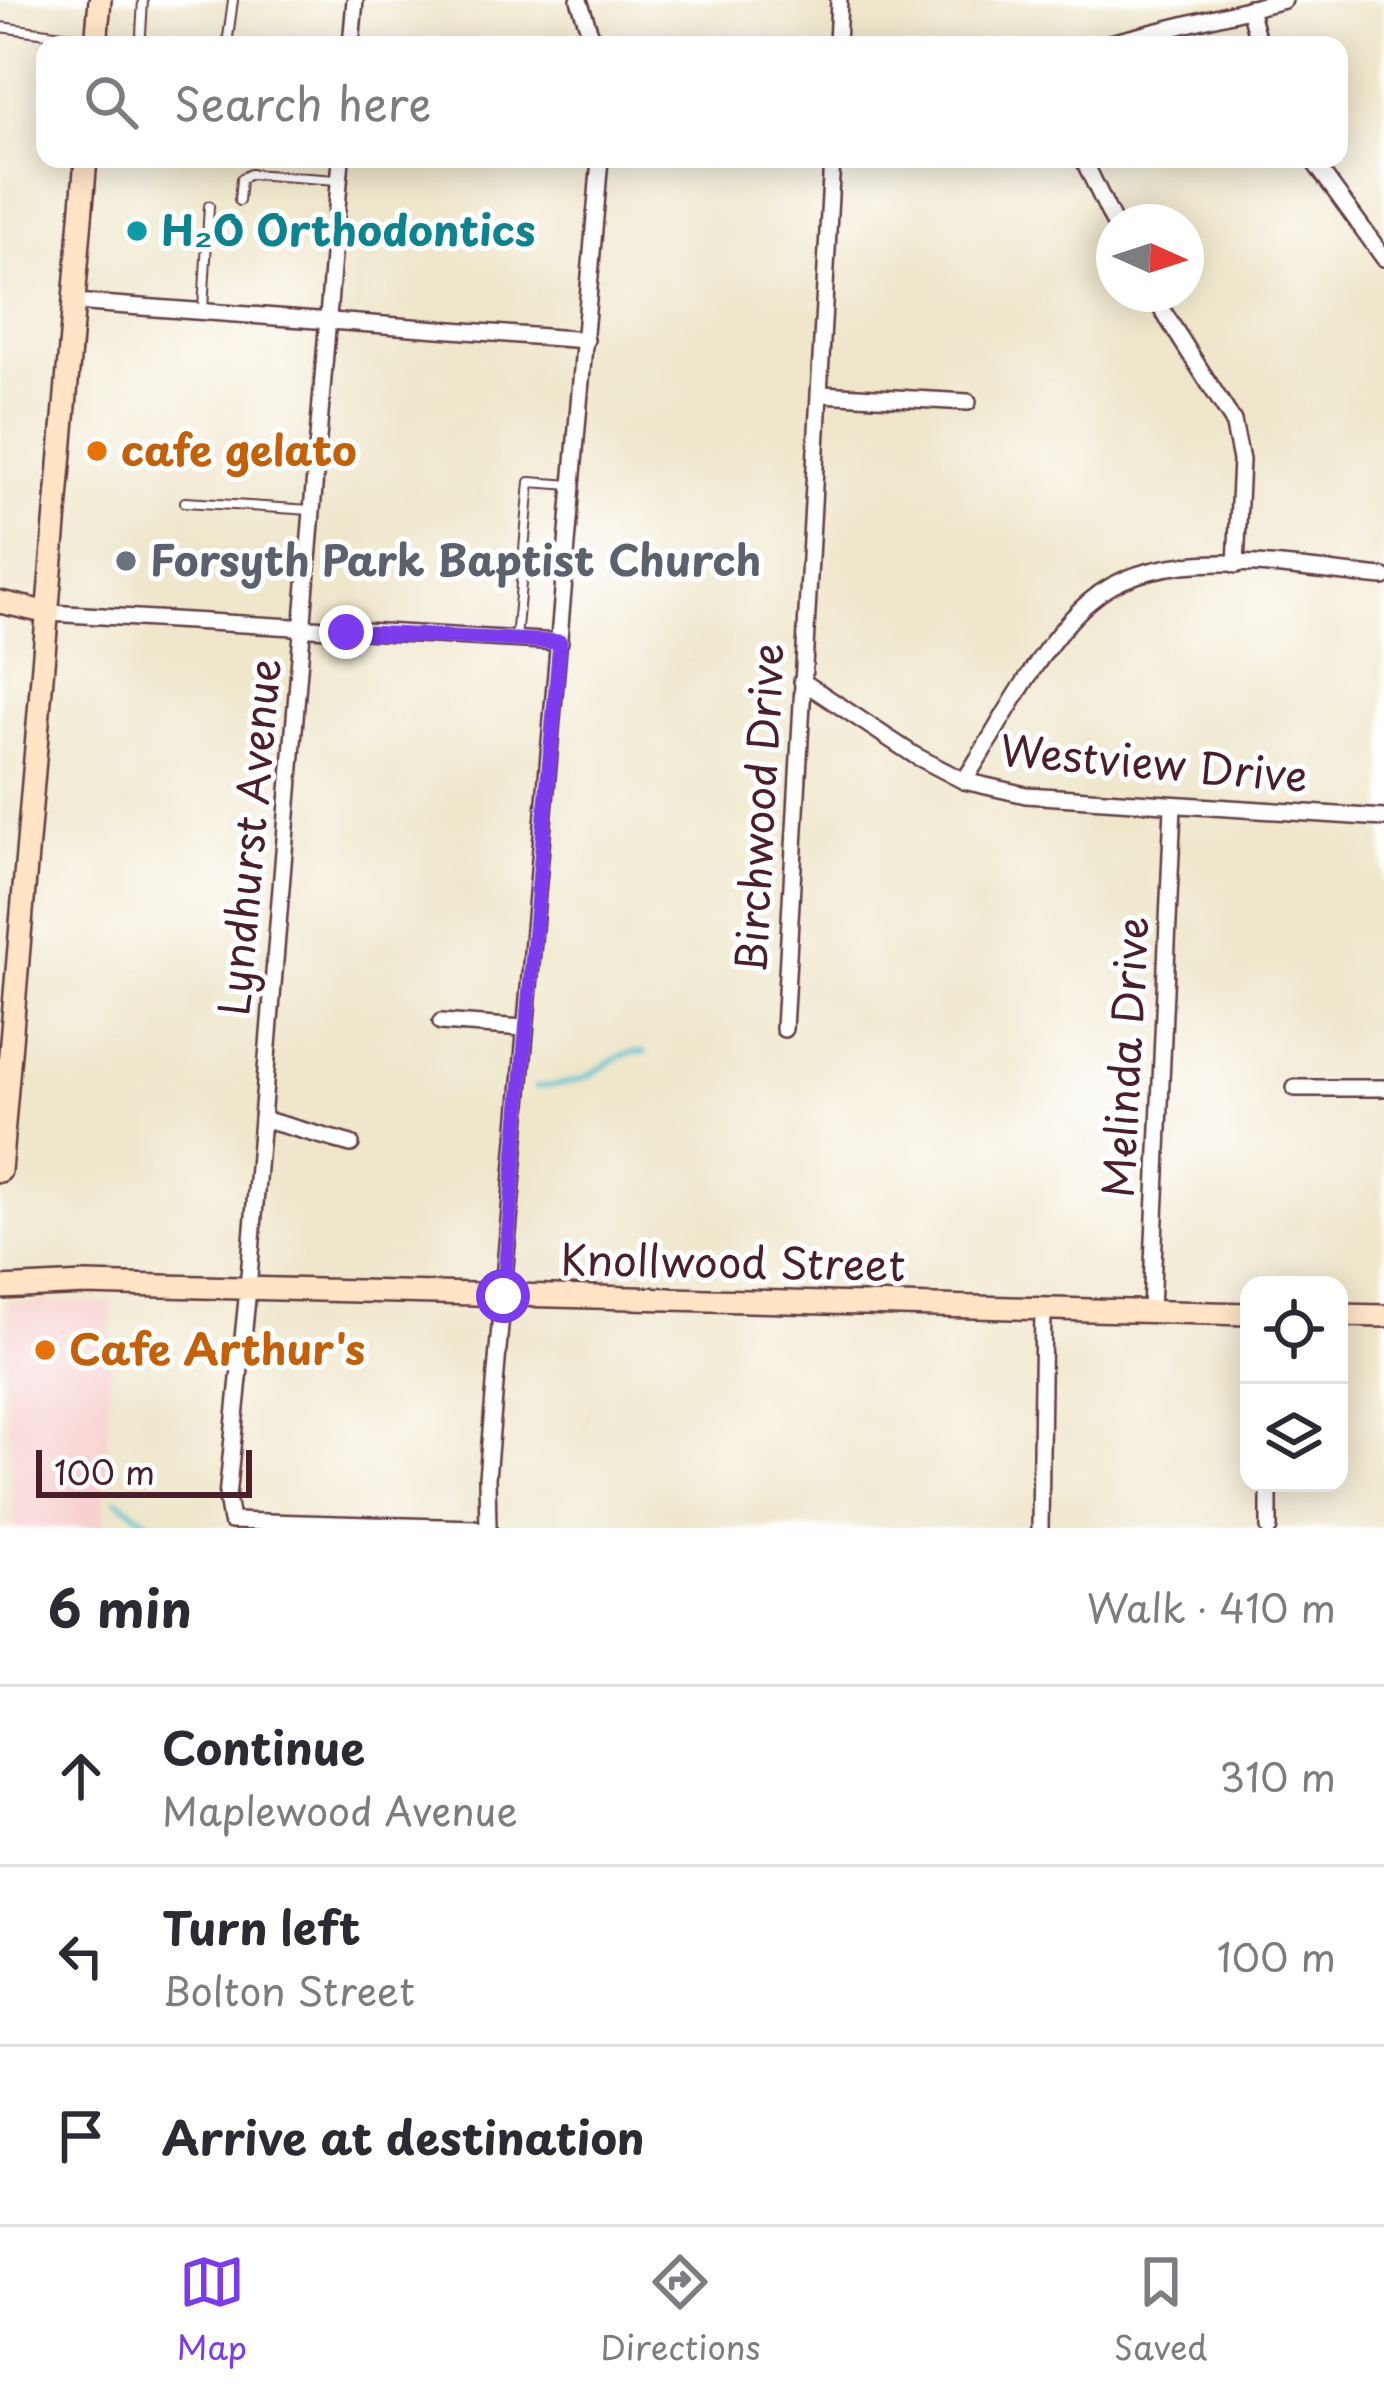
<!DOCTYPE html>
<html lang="en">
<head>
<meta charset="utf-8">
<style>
	body { margin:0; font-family:"Playpen Sans",sans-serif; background:#f2f2f3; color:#2b2b33 }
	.controls { position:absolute; right:36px; bottom:36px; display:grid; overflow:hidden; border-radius:24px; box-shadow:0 6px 30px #0003 }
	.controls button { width:108px; height:108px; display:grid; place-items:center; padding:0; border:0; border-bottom:3px solid #e1e1e2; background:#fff; color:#2b2b33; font:60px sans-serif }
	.compass { position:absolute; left:1096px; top:204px; width:108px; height:108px; border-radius:50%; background:#fff; box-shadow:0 6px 30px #0003; rotate:93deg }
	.scale { position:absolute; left:36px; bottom:30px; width:216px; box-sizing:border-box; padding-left:12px; border:6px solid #4a1f2b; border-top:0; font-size:33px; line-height:42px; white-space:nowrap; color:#4a1f2b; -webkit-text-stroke:9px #fff; paint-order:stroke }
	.stop { position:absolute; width:36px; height:36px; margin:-27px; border:9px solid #7c3aed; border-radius:50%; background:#fff }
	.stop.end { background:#7c3aed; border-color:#fff; box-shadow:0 3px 12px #0008 }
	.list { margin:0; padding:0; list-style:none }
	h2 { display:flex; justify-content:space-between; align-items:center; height:156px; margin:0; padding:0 48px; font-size:51px }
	h2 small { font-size:39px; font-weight:400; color:#7c7c81 }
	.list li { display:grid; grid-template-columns:78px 1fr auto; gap:36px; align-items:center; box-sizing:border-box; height:180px; padding:0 48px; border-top:3px solid #e1e1e2 }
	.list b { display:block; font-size:45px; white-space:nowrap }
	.list p { margin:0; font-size:39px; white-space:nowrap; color:#7c7c81 }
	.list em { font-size:39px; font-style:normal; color:#7c7c81 }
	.icon { flex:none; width:66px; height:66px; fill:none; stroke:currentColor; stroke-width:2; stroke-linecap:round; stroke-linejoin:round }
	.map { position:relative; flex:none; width:1384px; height:1528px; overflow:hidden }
	.search { position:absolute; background:#fff; box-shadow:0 6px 30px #0003; left:36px; right:36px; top:36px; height:132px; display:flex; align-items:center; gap:30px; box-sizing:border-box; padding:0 42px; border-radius:24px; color:#7c7c81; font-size:45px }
	.sheet { height:696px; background:#fff }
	nav { display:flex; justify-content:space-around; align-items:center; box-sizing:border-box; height:168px; border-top:3px solid #e1e1e2; background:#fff; font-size:33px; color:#7c7c81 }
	nav a { display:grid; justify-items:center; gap:6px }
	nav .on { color:#7c3aed }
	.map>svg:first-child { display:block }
	.built { fill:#f7d0cf }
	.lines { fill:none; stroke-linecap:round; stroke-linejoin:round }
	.stream { stroke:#57c3d0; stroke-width:4.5 }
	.lane-casing { stroke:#633d43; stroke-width:12 }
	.street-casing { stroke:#633d43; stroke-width:20 }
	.secondary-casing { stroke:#633d43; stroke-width:26 }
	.lane { stroke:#fff; stroke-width:8 }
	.street { stroke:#fff; stroke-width:15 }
	.secondary { stroke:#ffe4c6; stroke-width:21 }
	.route { stroke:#7c3aed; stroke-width:15 }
	.culture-dot { fill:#0f9aa8; stroke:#fff; stroke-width:4.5 }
	.food-dot { fill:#e8710a; stroke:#fff; stroke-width:4.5 }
	.worship-dot { fill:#6b7280; stroke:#fff; stroke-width:4.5 }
	.labels { text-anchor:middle; stroke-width:10; stroke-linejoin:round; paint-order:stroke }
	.culture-label { font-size:42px; font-weight:bold; fill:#0d838f; stroke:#fff; text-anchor:start }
	.food-label { font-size:42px; font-weight:bold; fill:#c56008; stroke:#fff; text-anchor:start }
	.worship-label { font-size:42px; font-weight:bold; fill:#5b616d; stroke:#fff; text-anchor:start }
	.street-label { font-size:42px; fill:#4a1f2b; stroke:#fff }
</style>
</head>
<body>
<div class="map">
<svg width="1384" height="1528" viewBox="0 0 1384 1528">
	<rect width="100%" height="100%" fill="#fff"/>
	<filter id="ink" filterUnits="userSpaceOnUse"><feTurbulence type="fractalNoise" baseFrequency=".00833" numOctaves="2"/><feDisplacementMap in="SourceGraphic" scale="24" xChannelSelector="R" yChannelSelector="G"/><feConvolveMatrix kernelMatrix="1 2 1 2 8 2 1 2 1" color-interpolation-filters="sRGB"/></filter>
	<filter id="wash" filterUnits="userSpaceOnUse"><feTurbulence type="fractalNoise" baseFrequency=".004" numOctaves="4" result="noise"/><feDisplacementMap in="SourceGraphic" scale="48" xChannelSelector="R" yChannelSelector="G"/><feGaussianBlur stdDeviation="2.7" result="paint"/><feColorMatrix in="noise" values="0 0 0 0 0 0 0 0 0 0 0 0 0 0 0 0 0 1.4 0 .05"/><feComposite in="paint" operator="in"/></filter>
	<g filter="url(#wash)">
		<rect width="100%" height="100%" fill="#efe6cb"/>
		<!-- built -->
		<polygon class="built" points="7,1302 112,1302 104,1528 14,1528 6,1388"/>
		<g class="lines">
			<!-- stream -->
			<g class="stream">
				<path d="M535,1087C552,1086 568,1084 583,1078C606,1068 621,1049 645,1052"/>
				<polyline points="116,1499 157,1528"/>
			</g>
		</g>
	</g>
	<g filter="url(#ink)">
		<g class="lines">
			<defs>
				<g id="lane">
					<polyline points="0,27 95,39"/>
					<polyline points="141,34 143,0"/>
					<polyline points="227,45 233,0"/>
					<polyline points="239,201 241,179 250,174 338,180"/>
					<polyline points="203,310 209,206"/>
					<polyline points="185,502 311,510"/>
					<polyline points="516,640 530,482 572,485"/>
				</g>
				<g id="street">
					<polyline points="579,0 594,45"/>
					<polyline points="1249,8 1259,45"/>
					<polyline points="351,45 355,0"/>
					<polyline points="837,45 839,0"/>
					<polyline points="1102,45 1284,0"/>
					<polyline points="341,159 248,1289 227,1497 231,1521 475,1528"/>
					<polyline points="1083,159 1114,223"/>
					<polyline points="1312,159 1384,258"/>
					<polyline points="1152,294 1233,421 1241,460 1236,565"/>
					<polyline points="74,302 586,340"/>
					<polyline points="821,394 968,402"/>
					<polyline points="49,613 560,642"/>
					<polyline points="802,681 914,755 964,781 1026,795 1384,818"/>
					<path d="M964,781C1000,726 1041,642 1090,601C1161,539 1297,570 1384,577"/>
					<polyline points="441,1022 524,1028"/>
					<polyline points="784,1029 832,159"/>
					<polyline points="1295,1088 1384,1088"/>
					<polyline points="262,1119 351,1144"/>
					<polyline points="1151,1310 1173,807"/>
					<polyline points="488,1528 487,1478 600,159"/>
					<polyline points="1040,1528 1043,1308"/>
					<polyline points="1269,1528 1269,1483"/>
				</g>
				<g id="secondary">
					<polyline points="96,45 100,0"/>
					<polyline points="0,602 49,613"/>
					<polyline points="0,1171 86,159"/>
					<polyline points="0,1288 85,1284 1249,1314"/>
					<polyline points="1339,1315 1384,1316"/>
				</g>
			</defs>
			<!-- lane casing -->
			<use href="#lane" class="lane-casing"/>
			<!-- street casing -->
			<use href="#street" class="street-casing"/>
			<!-- secondary casing -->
			<use href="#secondary" class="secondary-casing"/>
			<!-- lane -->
			<use href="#lane" class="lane"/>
			<!-- street -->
			<use href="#street" class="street"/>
			<!-- secondary -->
			<use href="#secondary" class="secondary"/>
		</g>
	</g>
	<g class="lines" filter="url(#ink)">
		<!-- route -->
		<polyline class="route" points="346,632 560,642 503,1296"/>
	</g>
	<!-- markers -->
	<circle class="culture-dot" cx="137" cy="231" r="12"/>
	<g class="food-dot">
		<circle cx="97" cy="451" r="12"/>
		<circle cx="45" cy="1350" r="12"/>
	</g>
	<circle class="worship-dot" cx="126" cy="561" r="12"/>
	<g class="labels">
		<!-- culture labels -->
		<g class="culture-label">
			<text x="161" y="246">H₂O Orthodontics</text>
		</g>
		<!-- food labels -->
		<g class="food-label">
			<text x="121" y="466">cafe gelato</text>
			<text x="69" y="1365">Cafe Arthur's</text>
		</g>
		<!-- worship labels -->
		<g class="worship-label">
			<text x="150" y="576">Forsyth Park Baptist Church</text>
		</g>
		<!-- street labels -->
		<g class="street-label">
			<text transform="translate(1154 764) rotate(5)" y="15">Westview Drive</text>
			<text transform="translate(760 808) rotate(-87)" y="15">Birchwood Drive</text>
			<text transform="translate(250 837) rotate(-85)" y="15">Lyndhurst Avenue</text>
			<text transform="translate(1126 1057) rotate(-87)" y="15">Melinda Drive</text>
			<text transform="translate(733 1263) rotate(1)" y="15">Knollwood Street</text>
		</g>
	</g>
</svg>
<div class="controls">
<button><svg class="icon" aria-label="locate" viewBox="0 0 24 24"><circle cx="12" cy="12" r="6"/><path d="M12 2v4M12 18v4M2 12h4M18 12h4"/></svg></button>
<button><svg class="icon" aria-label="layers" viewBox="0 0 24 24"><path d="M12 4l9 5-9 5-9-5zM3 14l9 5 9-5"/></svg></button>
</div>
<svg class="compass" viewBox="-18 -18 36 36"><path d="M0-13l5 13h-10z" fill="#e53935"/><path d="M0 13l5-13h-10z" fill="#7c7c81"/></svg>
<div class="scale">100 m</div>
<div class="stop" style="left:503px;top:1296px"></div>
<div class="stop end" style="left:346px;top:632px"></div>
<div class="search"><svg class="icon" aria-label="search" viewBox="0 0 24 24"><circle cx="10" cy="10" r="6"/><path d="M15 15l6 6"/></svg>Search here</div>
</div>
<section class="sheet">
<h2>6 min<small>Walk · 410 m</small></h2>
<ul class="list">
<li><svg class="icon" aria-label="ahead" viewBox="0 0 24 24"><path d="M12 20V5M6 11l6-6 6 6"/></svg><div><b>Continue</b><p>Maplewood Avenue</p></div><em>310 m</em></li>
<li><svg class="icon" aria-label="left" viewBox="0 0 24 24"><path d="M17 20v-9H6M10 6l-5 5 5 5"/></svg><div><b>Turn left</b><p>Bolton Street</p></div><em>100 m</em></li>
<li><svg class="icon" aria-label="arrive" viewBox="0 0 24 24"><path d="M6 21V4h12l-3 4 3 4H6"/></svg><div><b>Arrive at destination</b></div></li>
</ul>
</section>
<nav>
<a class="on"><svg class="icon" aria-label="map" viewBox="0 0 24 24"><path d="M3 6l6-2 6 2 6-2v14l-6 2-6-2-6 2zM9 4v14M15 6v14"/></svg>Map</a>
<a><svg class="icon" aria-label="directions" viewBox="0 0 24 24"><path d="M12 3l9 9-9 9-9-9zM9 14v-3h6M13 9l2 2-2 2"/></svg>Directions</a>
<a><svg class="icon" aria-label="saved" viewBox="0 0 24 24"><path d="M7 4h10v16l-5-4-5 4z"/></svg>Saved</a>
</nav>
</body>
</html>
